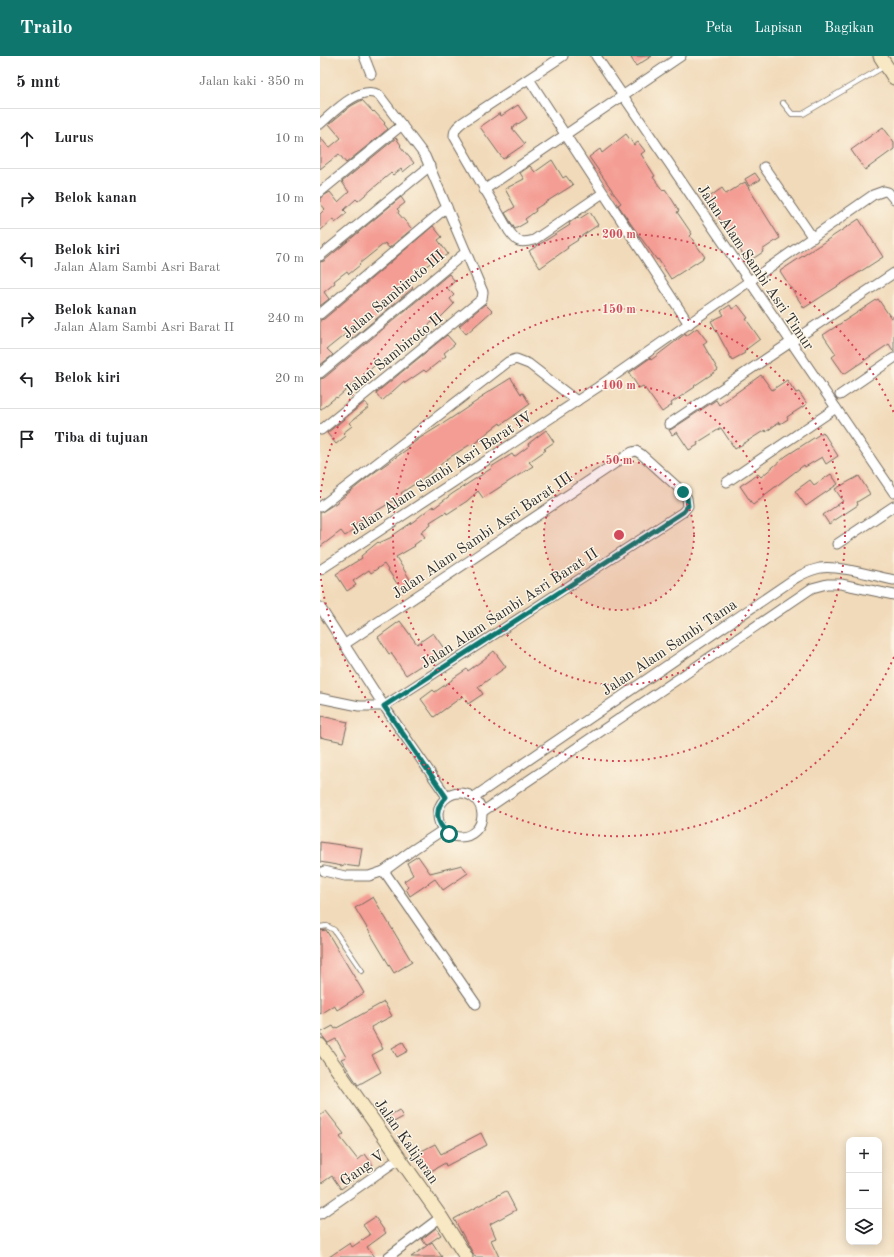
<!DOCTYPE html>
<html lang="id">
<head>
<meta charset="utf-8">
<style>
	body { margin:0; font-family:"Old Standard TT",serif; background:#f6f6f6; color:#202124 }
	.controls { position:absolute; right:12px; bottom:12px; display:grid; overflow:hidden; border-radius:8px; box-shadow:0 2px 10px #0003 }
	.controls button { width:36px; height:36px; display:grid; place-items:center; padding:0; border:0; border-bottom:1px solid #e0e0e0; background:#fff; color:#202124; font:20px sans-serif }
	.stop { position:absolute; width:12px; height:12px; margin:-9px; border:3px solid #0f766e; border-radius:50%; background:#fff }
	.stop.end { background:#0f766e; border-color:#fff; box-shadow:0 1px 4px #0008 }
	.list { margin:0; padding:0; list-style:none }
	h2 { display:flex; justify-content:space-between; align-items:center; height:52px; margin:0; padding:0 16px; font-size:17px }
	h2 small { font-size:13px; font-weight:400; color:#757577 }
	.list li { display:grid; grid-template-columns:26px 1fr auto; gap:12px; align-items:center; box-sizing:border-box; height:60px; padding:0 16px; border-top:1px solid #e0e0e0 }
	.list b { display:block; font-size:15px; white-space:nowrap }
	.list p { margin:0; font-size:13px; white-space:nowrap; color:#757577 }
	.list em { font-size:13px; font-style:normal; color:#757577 }
	.icon { flex:none; width:22px; height:22px; fill:none; stroke:currentColor; stroke-width:2; stroke-linecap:round; stroke-linejoin:round }
	.map { position:relative; flex:none; width:574px; height:1201px; overflow:hidden }
	header { display:flex; align-items:center; gap:24px; box-sizing:border-box; height:56px; padding:0 20px; background:#0f766e; color:#fff }
	header strong { font-size:19px }
	nav { display:flex; gap:22px; margin-inline-start:auto; font-size:14px }
	main { display:flex }
	aside { flex:1; background:#fff }
	.map>svg:first-child { display:block }
	.building { fill:#f49d94 }
	.lines { fill:none; stroke-linecap:round; stroke-linejoin:round }
	.lane-casing { stroke:#70685d; stroke-width:6 }
	.street-casing { stroke:#70685d; stroke-width:11 }
	.secondary-casing { stroke:#70685d; stroke-width:15 }
	.lane { stroke:#fff; stroke-width:4.5 }
	.street { stroke:#fff; stroke-width:9 }
	.secondary { stroke:#f8e8c3; stroke-width:13 }
	.route { stroke:#0f766e; stroke-width:5 }
	.ring { fill:none; stroke:#d1495b; stroke-width:2; stroke-dasharray:2 4 }
	.labels { text-anchor:middle; stroke-width:3; stroke-linejoin:round; paint-order:stroke }
	.street-label { font-size:15px; fill:#2b2b2b; stroke:#fcf5e5 }
	.centre { fill:#d1495b; stroke:#fcf5e5; stroke-width:2 }
	.ring-label { font-size:12px; text-anchor:middle; font-weight:bold; fill:#d1495b; stroke:#fcf5e5; stroke-width:3; stroke-linejoin:round; paint-order:stroke }
</style>
</head>
<body>
<header>
<strong>Trailo</strong>
<nav><a>Peta</a><a>Lapisan</a><a>Bagikan</a></nav>
</header>
<main>
<aside>
<h2>5 mnt<small>Jalan kaki · 350 m</small></h2>
<ul class="list">
<li><svg class="icon" aria-label="ahead" viewBox="0 0 24 24"><path d="M12 20V5M6 11l6-6 6 6"/></svg><div><b>Lurus</b></div><em>10 m</em></li>
<li><svg class="icon" aria-label="right" viewBox="0 0 24 24"><path d="M7 20v-9h11M14 6l5 5-5 5"/></svg><div><b>Belok kanan</b></div><em>10 m</em></li>
<li><svg class="icon" aria-label="left" viewBox="0 0 24 24"><path d="M17 20v-9H6M10 6l-5 5 5 5"/></svg><div><b>Belok kiri</b><p>Jalan Alam Sambi Asri Barat</p></div><em>70 m</em></li>
<li><svg class="icon" aria-label="right" viewBox="0 0 24 24"><path d="M7 20v-9h11M14 6l5 5-5 5"/></svg><div><b>Belok kanan</b><p>Jalan Alam Sambi Asri Barat II</p></div><em>240 m</em></li>
<li><svg class="icon" aria-label="left" viewBox="0 0 24 24"><path d="M17 20v-9H6M10 6l-5 5 5 5"/></svg><div><b>Belok kiri</b></div><em>20 m</em></li>
<li><svg class="icon" aria-label="arrive" viewBox="0 0 24 24"><path d="M6 21V4h12l-3 4 3 4H6"/></svg><div><b>Tiba di tujuan</b></div></li>
</ul>
</aside>
<div class="map">
<svg width="574" height="1201" viewBox="0 0 574 1201">
	<rect width="100%" height="100%" fill="#fcf5e5"/>
	<filter id="ink" filterUnits="userSpaceOnUse"><feTurbulence type="fractalNoise" baseFrequency=".025" numOctaves="2"/><feDisplacementMap in="SourceGraphic" scale="8" xChannelSelector="R" yChannelSelector="G"/><feConvolveMatrix kernelMatrix="1 2 1 2 8 2 1 2 1" color-interpolation-filters="sRGB"/></filter>
	<filter id="wash" filterUnits="userSpaceOnUse"><feTurbulence type="fractalNoise" baseFrequency=".012" numOctaves="4" result="noise"/><feDisplacementMap in="SourceGraphic" scale="16" xChannelSelector="R" yChannelSelector="G"/><feGaussianBlur stdDeviation="0.9" result="paint"/><feColorMatrix in="noise" values="0 0 0 0 0 0 0 0 0 0 0 0 0 0 0 0 0 1.4 0 .05"/><feComposite in="paint" operator="in"/></filter>
	<g filter="url(#wash)">
		<rect width="100%" height="100%" fill="#f1daba"/>
		<g id="blocks">
			<!-- building -->
			<g class="building">
				<polygon points="310,0 332,0 316,10"/>
				<polygon points="42,44 53,56 54,55 65,67 64,68 68,73 26,107 19,98 0,113 0,81 9,92 21,82 9,68 31,50"/>
				<polygon points="198,49 207,62 192,72 205,88 183,103 160,71 180,57 181,60"/>
				<polygon points="563,71 574,86 574,93 545,114 531,94"/>
				<polygon points="306,78 314,89 318,86 325,95 321,98 335,120 333,121 343,135 345,133 353,145 359,155 357,156 372,178 370,180 385,201 351,223 338,203 337,204 313,171 298,149 301,147 292,135 292,134 269,101 280,93 282,97"/>
				<polygon points="76,82 81,89 80,90 94,107 83,116 81,113 73,119 71,117 38,145 36,143 24,154 27,157 15,167 13,163 0,175 0,158 5,153 0,147 0,142 10,136 18,146 29,136 22,126"/>
				<polygon points="232,104 243,122 246,120 253,129 215,153 216,155 205,163 207,166 195,173 185,157 195,151 185,133 204,123 200,117 210,110 215,116"/>
				<polygon points="435,117 440,124 429,130 425,123"/>
				<polygon points="425,126 460,182 442,194 443,196 428,206 393,153 391,154 385,144 402,132 406,138"/>
				<polygon points="81,141 85,147 77,153 79,155 78,157 92,173 69,192 65,187 39,208 40,209 29,218 27,215 14,225 15,227 4,236 9,243 0,250 0,206 4,205"/>
				<polygon points="270,156 278,169 257,183 258,184 247,191 248,192 220,212 209,195 250,169 249,167 258,161 259,163"/>
				<polygon points="539,163 563,201 484,252 460,215"/>
				<polygon points="113,170 122,181 118,184 128,198 114,207 113,205 101,214 100,212 88,223 91,226 89,228 93,232 32,283 27,277 7,293 13,299 0,309 0,264 4,263"/>
				<polygon points="129,218 135,225 127,232 134,239 130,243 134,248 115,267 113,265 69,306 68,305 63,309 60,305 17,342 16,341 0,354 0,323 4,322"/>
				<polygon points="558,243 571,262 574,260 574,296 569,288 524,318 512,301 516,298 503,279"/>
				<polygon points="165,248 172,255 146,278 139,270"/>
				<polygon points="410,249 412,253 418,249 428,262 426,263 440,283 424,295 425,297 412,304 391,265 404,259 401,255"/>
				<polygon points="377,272 387,285 383,288 398,314 374,330 375,331 351,347 352,349 342,356 323,330 319,332 309,317 330,302 331,304 365,278 366,280"/>
				<polygon points="127,279 135,288 124,297 126,300 106,316 104,314 85,327 84,325 62,345 56,337"/>
				<polygon points="441,319 452,334 467,324 476,337 479,336 487,348 467,361 468,363 460,368 459,366 446,376 445,374 415,393 401,372 377,387 378,389 369,394 357,376 352,379 349,374 352,373 396,344 399,349"/>
				<polygon points="191,322 201,338 203,337 210,348 181,369 180,367 168,376 159,384 159,385 152,389 151,388 127,403 110,418 81,437 86,445 76,450 73,445 40,465 32,472 34,474 25,480 21,475 0,491 0,457 16,447 52,418 89,392 88,391 100,382 124,367 163,341 162,340"/>
				<polygon points="45,346 49,351 29,367 32,370 23,377 26,380 16,388 7,377"/>
				<polygon points="226,374 234,386 224,393 226,394 209,406 213,410 163,442 158,435 147,445 127,458 126,456 110,466 111,468 101,476 105,481 94,489 95,490 76,501 91,525 80,532 64,508 51,517 49,514 33,525 36,529 27,535 16,518 42,502 41,500 58,486 59,487 72,481 72,480 94,465 109,453 113,450 114,452 132,438 172,412 171,411 192,398 194,401 209,390 208,388"/>
				<polygon points="503,376 518,400 506,408 502,401 485,411 484,409 442,441 442,442 433,449 420,430 438,418 441,421 466,400"/>
				<polygon points="511,418 518,428 486,450 475,435 490,424 494,429"/>
				<polygon points="539,420 550,438 537,446 538,449 509,468 503,459 523,445 515,433"/>
				<polygon points="80,565 97,588 113,577 125,594 86,619 71,597 69,598 58,581"/>
				<polygon points="174,595 186,611 158,631 163,638 148,648 143,640 114,661 101,643 113,634 115,636 132,624 132,623 147,613 148,615 163,604"/>
				<polygon points="1,660 28,666 23,686 0,681"/>
				<polygon points="0,786 42,792 39,811 23,809 22,810 0,806"/>
				<polygon points="98,800 110,817 142,809 148,817 123,834 115,823 90,840 86,833 88,831 84,825 93,819 87,807"/>
				<polygon points="53,841 92,906 74,917 35,852"/>
				<polygon points="6,874 44,937 17,954 14,949 0,958 0,875"/>
				<polygon points="64,946 72,960 51,971 63,993 52,999 61,1016 38,1029 21,1003 26,1001 16,983 8,987 0,977 13,970 15,973"/>
				<polygon points="83,986 88,995 77,1001 72,992"/>
				<polygon points="79,1054 83,1061 72,1067 69,1060"/>
				<polygon points="6,1055 24,1078 20,1081 38,1104 45,1098 53,1109 21,1133 12,1120 0,1128 0,1060"/>
				<polygon points="161,1077 167,1089 126,1110 125,1107 106,1118 94,1099 115,1088 121,1098"/>
				<polygon points="186,1135 196,1154 170,1168 176,1182 171,1184 179,1201 155,1201 134,1163"/>
				<polygon points="55,1161 66,1177 47,1191 54,1201 9,1201 30,1187 32,1191 50,1179 43,1169"/>
				<polygon points="116,1172 121,1179 106,1189 102,1183"/>
				<polygon points="112,1186 122,1201 91,1201"/>
			</g>
		</g>
	</g>
	<g filter="url(#ink)">
		<use href="#blocks" fill-opacity="0" stroke="#70685d" stroke-width="1"/>
		<g class="lines">
			<defs>
				<g id="lane">
					<polyline points="463,47 472,58 483,58 565,10"/>
					<polyline points="0,871 7,870 14,874 42,915"/>
				</g>
				<g id="street">
					<polyline points="44,0 51,18"/>
					<path d="M243,0L143,66C138,70 134,73 134,80L189,175C197,186 199,188 214,184L283,137"/>
					<polyline points="276,0 574,437"/>
					<polyline points="209,23 369,268"/>
					<path d="M0,68C14,56 40,28 59,39L105,100L163,236L162,243L1,374"/>
					<polyline points="444,111 493,182"/>
					<polyline points="164,134 361,0"/>
					<polyline points="0,136 82,69"/>
					<polyline points="0,200 110,110"/>
					<polyline points="0,258 127,151"/>
					<polyline points="0,317 146,196"/>
					<polyline points="520,339 574,302"/>
					<polyline points="349,368 574,217"/>
					<polyline points="407,426 516,352"/>
					<polyline points="0,451 188,306 196,303 209,308 257,345"/>
					<polyline points="517,488 574,450"/>
					<polyline points="0,514 278,331 553,139 564,135 568,136 574,143"/>
					<polyline points="0,551 64,650 127,741"/>
					<polyline points="0,642 39,650 64,650 363,456 368,450 367,442 363,436 321,398 316,395 312,396 25,588"/>
					<circle cx="140" cy="759" r="22"/>
					<path d="M154,741L474,523C482,518 491,514 500,512C518,509 555,520 574,524"/>
					<polyline points="162,756 492,532 507,528 521,528 574,539"/>
					<polyline points="4,815 25,820 49,820 64,815 94,793 123,774"/>
					<polyline points="64,815 156,948"/>
					<polyline points="0,1158 80,1102"/>
					<polyline points="68,1201 121,1161"/>
				</g>
				<g id="secondary">
					<polyline points="560,0 574,22"/>
					<polyline points="0,989 121,1161 146,1201"/>
				</g>
			</defs>
			<!-- lane casing -->
			<use href="#lane" class="lane-casing"/>
			<!-- street casing -->
			<use href="#street" class="street-casing"/>
			<!-- secondary casing -->
			<use href="#secondary" class="secondary-casing"/>
			<!-- lane -->
			<use href="#lane" class="lane"/>
			<!-- street -->
			<use href="#street" class="street"/>
			<!-- secondary -->
			<use href="#secondary" class="secondary"/>
		</g>
	</g>
	<g class="lines" filter="url(#ink)">
		<!-- route -->
		<path class="route" d="M129,778C115,767 114,753 126,741L64,650L363,456L368,450L367,442L363,436"/>
	</g>
	<!-- distance rings -->
	<circle cx="299" cy="479" r="75" fill="#d1495b" fill-opacity=".12"/>
	<g class="ring">
		<circle cx="299" cy="479" r="75"/>
		<circle cx="299" cy="479" r="150"/>
		<circle cx="299" cy="479" r="226"/>
		<path d="M574 601A301 301 0 0 1 0 516M0 442A301 301 0 0 1 574 357"/>
	</g>
	<g class="labels">
		<!-- street labels -->
		<g class="street-label">
			<text transform="translate(436 211) rotate(56)" y="5">Jalan Alam Sambi Asri Timur</text>
			<text transform="translate(73 238) rotate(-40)" y="5">Jalan Sambiroto III</text>
			<text transform="translate(73 298) rotate(-39)" y="5">Jalan Sambiroto II</text>
			<text transform="translate(121 417) rotate(-33)" y="5">Jalan Alam Sambi Asri Barat IV</text>
			<text transform="translate(162 479) rotate(-34)" y="5">Jalan Alam Sambi Asri Barat III</text>
			<text transform="translate(189 552) rotate(-33)" y="5">Jalan Alam Sambi Asri Barat II</text>
			<text transform="translate(349 591) rotate(-34)" y="5">Jalan Alam Sambi Tama</text>
			<text transform="translate(87 1085) rotate(55)" y="5">Jalan Kalijaran</text>
			<text transform="translate(42 1112) rotate(-35)" y="5">Gang V</text>
		</g>
	</g>
	<circle cx="299" cy="479" r="6" class="centre"/>
	<g class="ring-label">
		<text x="299" y="182">200 m</text>
		<text x="299" y="257">150 m</text>
		<text x="299" y="333">100 m</text>
		<text x="299" y="408">50 m</text>
	</g>
</svg>
<div class="controls">
<button>+</button>
<button>−</button>
<button><svg class="icon" aria-label="layers" viewBox="0 0 24 24"><path d="M12 4l9 5-9 5-9-5zM3 14l9 5 9-5"/></svg></button>
</div>
<div class="stop" style="left:129px;top:778px"></div>
<div class="stop end" style="left:363px;top:436px"></div>
</div>
</main>
</body>
</html>
